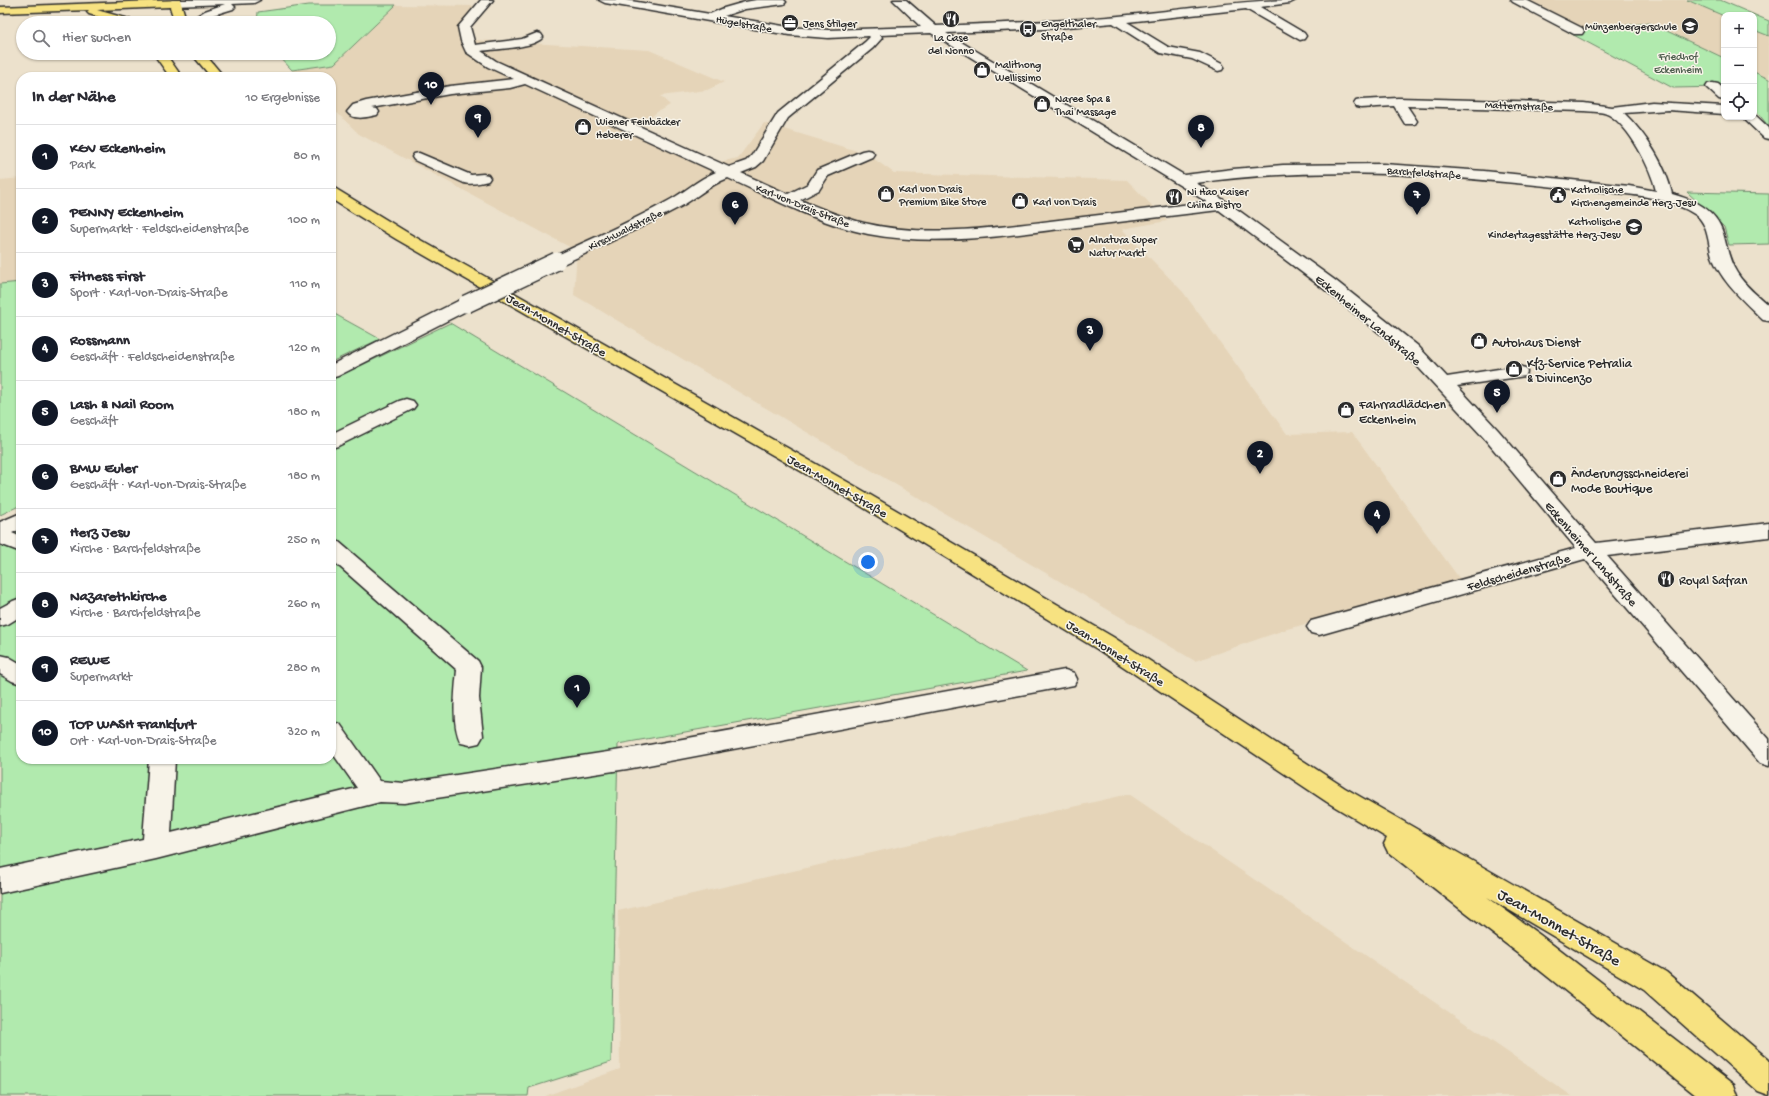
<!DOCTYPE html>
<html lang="de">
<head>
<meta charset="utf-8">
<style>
	body { margin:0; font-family:"Gochi Hand",sans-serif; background:#f7f7f7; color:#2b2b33 }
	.controls { position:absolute; right:12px; top:12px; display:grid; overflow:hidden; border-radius:8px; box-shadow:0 1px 3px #0004 }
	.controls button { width:36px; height:36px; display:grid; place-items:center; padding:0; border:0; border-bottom:1px solid #e1e1e2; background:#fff; color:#2b2b33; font:20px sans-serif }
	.you { position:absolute; left:868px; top:562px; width:14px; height:14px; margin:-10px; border:3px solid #fff; border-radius:50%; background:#1a73e8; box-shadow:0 0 0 6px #1a73e833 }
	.badge { display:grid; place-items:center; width:26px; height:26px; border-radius:50%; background:#111827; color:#fff; font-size:13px; font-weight:700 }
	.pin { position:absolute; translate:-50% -33px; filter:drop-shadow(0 1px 2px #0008) }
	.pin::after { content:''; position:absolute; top:21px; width:14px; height:12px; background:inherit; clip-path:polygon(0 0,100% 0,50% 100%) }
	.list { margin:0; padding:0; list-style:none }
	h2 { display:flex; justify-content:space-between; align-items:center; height:52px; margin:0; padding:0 16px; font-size:17px }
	h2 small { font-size:13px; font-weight:400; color:#7c7c81 }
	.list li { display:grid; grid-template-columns:26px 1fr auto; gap:12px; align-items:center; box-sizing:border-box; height:64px; padding:0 16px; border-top:1px solid #e1e1e2 }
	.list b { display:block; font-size:15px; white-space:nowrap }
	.list p { margin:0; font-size:13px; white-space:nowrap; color:#7c7c81 }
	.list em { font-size:13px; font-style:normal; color:#7c7c81 }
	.icon { flex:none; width:22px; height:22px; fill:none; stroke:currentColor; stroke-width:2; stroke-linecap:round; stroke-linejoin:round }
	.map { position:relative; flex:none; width:1769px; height:1096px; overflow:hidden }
	.search { position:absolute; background:#fff; box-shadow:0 1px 3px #0004; left:16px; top:16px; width:320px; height:44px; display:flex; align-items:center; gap:10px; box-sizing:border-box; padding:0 14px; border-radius:22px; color:#7c7c81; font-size:15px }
	.panel { position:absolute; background:#fff; box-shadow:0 1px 3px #0004; left:16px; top:72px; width:320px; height:692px; border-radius:16px }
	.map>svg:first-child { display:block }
	.built { fill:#e5d4b8 }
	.green { fill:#b1eaae; stroke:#6e8a6c }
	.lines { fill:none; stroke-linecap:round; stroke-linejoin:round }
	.minor-casing { stroke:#2b2b2b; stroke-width:3 }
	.major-casing { stroke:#2b2b2b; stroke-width:3 }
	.minor { fill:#f7f3e8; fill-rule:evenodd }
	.major { fill:#f7e281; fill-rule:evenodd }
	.minor-bridge-casing { stroke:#2b2b2b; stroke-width:20; stroke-linecap:butt }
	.minor-bridge { stroke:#f7f3e8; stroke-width:17 }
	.labels { text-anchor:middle; stroke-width:3; stroke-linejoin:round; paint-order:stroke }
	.far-street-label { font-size:11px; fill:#2b2b2b; stroke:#f7f3e8 }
	.far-poi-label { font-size:11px; fill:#2b2b2b; stroke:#f7f3e8; text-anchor:start }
	.far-park-label { font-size:11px; fill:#4c5b4c; stroke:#f7f3e8 }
	.street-label { font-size:13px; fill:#2b2b2b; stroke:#f7f3e8 }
	.poi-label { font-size:13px; fill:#2b2b2b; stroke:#f7f3e8; text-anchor:start }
	.near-street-label { font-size:16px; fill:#2b2b2b; stroke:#f7f3e8 }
</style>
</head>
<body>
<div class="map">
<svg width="1769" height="1096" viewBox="0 0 1769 1096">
	<rect width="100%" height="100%" fill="#ece1cc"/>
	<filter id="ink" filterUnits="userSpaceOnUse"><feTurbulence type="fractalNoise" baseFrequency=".025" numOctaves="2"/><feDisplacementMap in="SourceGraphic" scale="8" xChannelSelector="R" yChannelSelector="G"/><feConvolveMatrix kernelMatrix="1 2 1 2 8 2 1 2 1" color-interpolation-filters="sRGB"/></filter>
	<g filter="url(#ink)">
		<!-- built -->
		<g class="built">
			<polygon points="1527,0 1687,0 1724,16 1724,58 1650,23 1583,29"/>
			<polygon points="396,5 479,6 458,39 649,50 724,82 707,90 660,96 670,105 657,112 640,126 719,162 738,158 764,123 867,154 894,173 1127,180 1167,221 1122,229 1183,292 1287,434 1352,432 1462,582 1287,629 1195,661 574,295 577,251 359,134 331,107 331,77 299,77 292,70 334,64"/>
			<polygon points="1754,30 1769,36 1769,79 1754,72"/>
			<polygon points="21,178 21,282 0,284 0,180"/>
			<polygon points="1129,794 1572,1096 545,1096 620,1069 618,911"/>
		</g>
		<!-- green -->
		<g class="green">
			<polygon points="1687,0 1720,0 1769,21 1769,36 1754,30 1754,15 1724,15 1724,16"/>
			<polygon points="309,5 396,5 334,64 292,70 276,53 329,53 329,23 257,23 258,12"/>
			<polygon points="1650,23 1724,58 1724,87 1673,88 1568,32 1585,30 1583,29"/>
			<polygon points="1754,72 1769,79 1769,127 1754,108"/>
			<polygon points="1687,192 1769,194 1769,244 1729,245 1724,227"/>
			<polygon points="21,282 21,505 0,515 0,284"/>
			<polygon points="331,312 380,339 331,362"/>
			<polygon points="450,323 1027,671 618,744 611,1062 529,1088 528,1096 0,1096 0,541 21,531 21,759 331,759 331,380"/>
		</g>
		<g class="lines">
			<defs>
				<g id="minor">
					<polygon points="172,0 260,0 254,3 232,4 235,7 233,9 213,15 200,23 186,23 205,11 225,4 174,6 168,3"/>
					<path d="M481,0H493L470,27L475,45L522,39L537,33L541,34L543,37C535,48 495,49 481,51L496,61L729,167L746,161L752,155L778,113L865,42L870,37L869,36L828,38L789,35L605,3L599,0H625L710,14L724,8L745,2L756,0H784L786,2L784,4L745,9L724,16L789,27L828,30L921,27L893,0H906L936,26C1006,23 1077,21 1148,13C1197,8 1246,0 1296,0L1290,3L1260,7L1304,33L1306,36L1304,39L1300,40L1246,9L1127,22L1168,47L1200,53L1222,64L1224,67L1222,70L1218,71L1192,59L1160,53L1113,23L1045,29L946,33L1184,175L1233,169L1283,165L1383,164L1484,171L1629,186L1656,191C1651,168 1629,126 1609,115C1602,111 1592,112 1584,111L1407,106L1417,121L1415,124H1405L1394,106L1361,108L1356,107L1354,104L1356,101L1361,100L1398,98L1584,103L1612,107L1652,102L1724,106V114L1668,110L1624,113C1645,133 1666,165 1672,194C1694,200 1716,209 1723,233C1727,247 1729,261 1737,273C1745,286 1758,296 1769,306V321L1763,320C1744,301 1721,282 1712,256C1708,242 1708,224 1696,215C1664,193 1611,193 1573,189C1447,175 1322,165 1196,183L1227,202L1336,281L1418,346L1447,377L1518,366L1525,368L1527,372L1525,376L1457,386L1498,430L1596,543L1769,523V537L1607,556L1769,739V766L1760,763L1585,559L1319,635L1311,633L1307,627L1311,621L1576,548L1484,438L1406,354L1324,289L1219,210C1166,216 1113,223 1060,229C997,237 931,246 868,234C819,224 772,198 728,178C709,185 695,199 678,208C641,228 602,246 563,264L557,266L551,264L549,261L551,258C591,239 630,222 668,201C685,192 698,179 716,172L525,84L510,88L450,94L372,108L377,109L379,112L377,115C367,117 354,121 347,112L353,105L366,101L450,86L514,79L488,67L466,52L461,41L458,27ZM931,33L1207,202C1155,208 1102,215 1050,221C994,228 925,237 869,224C845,219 823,209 800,200L819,190L828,176L872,157L874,154L872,151L867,150L862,151L817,170L808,184L788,194L741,173L756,167L763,161L788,118L873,48L882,38L880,35Z"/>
					<polygon points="1511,0 1526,0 1582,28 1584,31 1582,34 1574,34 1513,2"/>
					<polygon points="1713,83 1718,84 1724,89 1724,100 1719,99 1706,87 1708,84"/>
					<polygon points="1754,114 1769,128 1769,139 1764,138 1742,117 1754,117"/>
					<path d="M419,153L471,175L483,174L488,175L490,178L488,181C480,183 472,185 464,183L414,160L412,157L414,154Z"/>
					<polygon points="466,299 472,300 475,304 472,308 338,376 331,378 331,365 460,300"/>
					<polygon points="406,399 413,401 416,405 413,409 338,446 331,448 331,434 399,401"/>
					<polygon points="21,513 21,529 12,533 21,537 21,552 0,544 0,522"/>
					<path d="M331,540L339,542L478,661L481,667L479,698L483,736L479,743L470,745L461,743C451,725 455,690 457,670L331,559Z"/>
					<polygon points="21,598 21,616 8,624 0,626 0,608 13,601"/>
					<polygon points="0,655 9,657 21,664 21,684 12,681 0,674"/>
					<polygon points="1065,670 1074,673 1077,679 1074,685 627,769 404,803 380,802 156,859 0,893 0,869 143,839 149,759 175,759 171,833 357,788 331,751 331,722 340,724 380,781 404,783 627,749"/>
				</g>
				<g id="major">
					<polygon points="180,0 187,23 175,23 170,7 97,10 136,21 138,23 119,23 89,14 87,12 89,10 0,13 0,7"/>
					<polygon points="153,53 165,53 182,77 170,77"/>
					<polygon points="191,53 204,53 224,77 211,77"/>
					<polygon points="331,187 336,189 408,233 860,489 1113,637 1345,788 1666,972 1769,1060 1769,1095 1758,1091 1644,990 1487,897 1540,935 1734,1085 1738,1096 1697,1096 1518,953 1463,911 1388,852 1384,844 1387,838 1327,802 1097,649 846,497 396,239 331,199"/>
				</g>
			</defs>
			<!-- minor casing -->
			<use href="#minor" class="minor-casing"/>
			<!-- major casing -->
			<use href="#major" class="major-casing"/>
			<!-- minor -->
			<use href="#minor" class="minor"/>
			<!-- major -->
			<use href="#major" class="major"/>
			<defs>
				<polyline id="minor-bridge" points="466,304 557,261"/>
			</defs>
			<!-- minor-bridge casing -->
			<use href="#minor-bridge" class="minor-bridge-casing"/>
			<!-- minor-bridge -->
			<use href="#minor-bridge" class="minor-bridge"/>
		</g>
	</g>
	<!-- icons -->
	<defs>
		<symbol id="restaurant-disc" viewBox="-11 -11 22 22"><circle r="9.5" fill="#2b2b2b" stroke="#f7f3e8"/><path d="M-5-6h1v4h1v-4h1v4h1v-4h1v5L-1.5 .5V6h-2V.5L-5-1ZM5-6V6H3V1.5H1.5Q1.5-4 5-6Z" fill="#fff"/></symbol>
		<symbol id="office-disc" viewBox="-11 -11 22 22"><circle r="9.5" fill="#2b2b2b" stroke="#f7f3e8"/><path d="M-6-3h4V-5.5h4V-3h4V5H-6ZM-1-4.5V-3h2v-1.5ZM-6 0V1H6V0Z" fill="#fff"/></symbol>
		<symbol id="school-disc" viewBox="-11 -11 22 22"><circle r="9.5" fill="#2b2b2b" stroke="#f7f3e8"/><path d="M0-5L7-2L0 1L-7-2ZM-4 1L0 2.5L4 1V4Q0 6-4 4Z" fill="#fff"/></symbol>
		<symbol id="bus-disc" viewBox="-11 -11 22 22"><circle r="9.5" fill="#2b2b2b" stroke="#f7f3e8"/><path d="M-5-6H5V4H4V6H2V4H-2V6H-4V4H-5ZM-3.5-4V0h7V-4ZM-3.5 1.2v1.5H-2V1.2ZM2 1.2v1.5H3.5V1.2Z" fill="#fff"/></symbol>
		<symbol id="shop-disc" viewBox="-11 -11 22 22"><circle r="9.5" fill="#2b2b2b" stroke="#f7f3e8"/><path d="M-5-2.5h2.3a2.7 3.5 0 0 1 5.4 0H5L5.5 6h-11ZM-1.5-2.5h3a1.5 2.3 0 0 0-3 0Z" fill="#fff"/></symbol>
		<symbol id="civic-disc" viewBox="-11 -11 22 22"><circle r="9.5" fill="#2b2b2b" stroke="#f7f3e8"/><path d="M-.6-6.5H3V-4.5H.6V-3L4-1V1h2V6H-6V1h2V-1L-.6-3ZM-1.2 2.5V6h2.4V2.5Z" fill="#fff"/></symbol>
		<symbol id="supermarket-disc" viewBox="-11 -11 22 22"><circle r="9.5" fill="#2b2b2b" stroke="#f7f3e8"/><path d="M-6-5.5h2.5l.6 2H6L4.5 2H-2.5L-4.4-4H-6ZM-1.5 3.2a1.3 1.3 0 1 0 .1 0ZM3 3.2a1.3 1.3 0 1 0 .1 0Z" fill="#fff"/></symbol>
	</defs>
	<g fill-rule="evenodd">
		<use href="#restaurant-disc" x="941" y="9" width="20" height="20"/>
		<use href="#office-disc" x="780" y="13" width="20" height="20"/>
		<use href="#school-disc" x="1680" y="16" width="20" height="20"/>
		<use href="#bus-disc" x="1018" y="19" width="20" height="20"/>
		<use href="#shop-disc" x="972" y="60" width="20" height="20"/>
		<use href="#shop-disc" x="1032" y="94" width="20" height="20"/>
		<use href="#shop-disc" x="573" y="117" width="20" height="20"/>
		<use href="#shop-disc" x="876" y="184" width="20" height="20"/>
		<use href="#civic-disc" x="1548" y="185" width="20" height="20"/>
		<use href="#restaurant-disc" x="1164" y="187" width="20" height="20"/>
		<use href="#shop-disc" x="1010" y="191" width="20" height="20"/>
		<use href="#school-disc" x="1624" y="217" width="20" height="20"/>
		<use href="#supermarket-disc" x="1066" y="235" width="20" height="20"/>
		<use href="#shop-disc" x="1469" y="331" width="20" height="20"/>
		<use href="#shop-disc" x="1504" y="359" width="20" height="20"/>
		<use href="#shop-disc" x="1336" y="400" width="20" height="20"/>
		<use href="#shop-disc" x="1548" y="469" width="20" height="20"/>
		<use href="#restaurant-disc" x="1656" y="569" width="20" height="20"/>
	</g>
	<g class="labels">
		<!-- far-street labels -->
		<g class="far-street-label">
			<text transform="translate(744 23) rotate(10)" y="4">Hügelstraße</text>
			<text transform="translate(1519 105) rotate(2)" y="4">Matternstraße</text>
			<text transform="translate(1424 172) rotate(4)" y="4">Barchfeldstraße</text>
			<text transform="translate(803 205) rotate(22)" y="4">Karl-von-Drais-Straße</text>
			<text transform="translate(625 229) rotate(-26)" y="4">Kirschwaldstraße</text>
		</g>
		<!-- far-poi labels -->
		<g class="far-poi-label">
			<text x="803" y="27">Jens Stilger</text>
			<text x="1041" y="27">Engelthaler<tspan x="1041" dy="13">Straße</tspan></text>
			<text x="1677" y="30" text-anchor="end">Münzenbergerschule</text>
			<text x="951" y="41" text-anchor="middle">La Case<tspan x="951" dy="13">del Nonno</tspan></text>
			<text x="995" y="68">Malithong<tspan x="995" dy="13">Wellissimo</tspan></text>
			<text x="1055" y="102">Naree Spa &amp;<tspan x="1055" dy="13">Thai Massage</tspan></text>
			<text x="596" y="125">Wiener Feinbäcker<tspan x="596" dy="13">Heberer</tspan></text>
			<text x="899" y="192">Karl von Drais<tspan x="899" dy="13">Premium Bike Store</tspan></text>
			<text x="1571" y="193">Katholische<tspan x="1571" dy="13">Kirchengemeinde Herz-Jesu</tspan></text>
			<text x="1187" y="195">Ni Hao Kaiser<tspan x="1187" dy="13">China Bistro</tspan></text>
			<text x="1033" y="205">Karl von Drais</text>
			<text x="1621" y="225" text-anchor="end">Katholische<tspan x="1621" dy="13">Kindertagesstätte Herz-Jesu</tspan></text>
			<text x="1089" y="243">Alnatura Super<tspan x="1089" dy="13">Natur Markt</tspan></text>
		</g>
		<!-- far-park labels -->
		<g class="far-park-label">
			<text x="1678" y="60">Friedhof<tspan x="1678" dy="13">Eckenheim</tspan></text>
		</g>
		<!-- street labels -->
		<g class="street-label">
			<text transform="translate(1369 319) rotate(40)" y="5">Eckenheimer Landstraße</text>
			<text transform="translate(557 324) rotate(30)" y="5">Jean-Monnet-Straße</text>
			<text transform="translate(838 485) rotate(30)" y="5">Jean-Monnet-Straße</text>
			<text transform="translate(1592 553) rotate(49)" y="5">Eckenheimer Landstraße</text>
			<text transform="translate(1518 571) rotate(-16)" y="5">Feldscheidenstraße</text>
			<text transform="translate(1116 652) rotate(32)" y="5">Jean-Monnet-Straße</text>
		</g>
		<!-- poi labels -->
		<g class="poi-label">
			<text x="1492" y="346">Autohaus Dienst</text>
			<text x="1527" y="367">Kfz-Service Petralia<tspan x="1527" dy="15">&amp; Divincenzo</tspan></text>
			<text x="1359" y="408">Fahrradlädchen<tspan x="1359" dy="15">Eckenheim</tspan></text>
			<text x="1571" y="477">Änderungsschneiderei<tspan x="1571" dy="15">Mode Boutique</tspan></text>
			<text x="1679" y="584">Royal Safran</text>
		</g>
		<!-- near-street labels -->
		<g class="near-street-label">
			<text transform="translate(1560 926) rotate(30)" y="6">Jean-Monnet-Straße</text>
		</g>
	</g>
</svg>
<div class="controls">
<button>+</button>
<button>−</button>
<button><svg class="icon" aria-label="locate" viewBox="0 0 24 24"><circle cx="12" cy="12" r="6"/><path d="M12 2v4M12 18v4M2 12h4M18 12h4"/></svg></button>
</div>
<div class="you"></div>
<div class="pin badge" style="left:577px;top:708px">1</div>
<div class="pin badge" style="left:1260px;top:474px">2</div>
<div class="pin badge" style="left:1090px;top:351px">3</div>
<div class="pin badge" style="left:1377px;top:534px">4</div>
<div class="pin badge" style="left:1497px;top:413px">5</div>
<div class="pin badge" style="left:735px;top:225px">6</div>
<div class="pin badge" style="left:1417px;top:215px">7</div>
<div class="pin badge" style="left:1201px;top:148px">8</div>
<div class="pin badge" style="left:478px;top:138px">9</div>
<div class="pin badge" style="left:431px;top:105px">10</div>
<div class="search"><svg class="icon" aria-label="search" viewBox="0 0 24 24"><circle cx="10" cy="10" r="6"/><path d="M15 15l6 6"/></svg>Hier suchen</div>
<section class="panel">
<h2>In der Nähe<small>10 Ergebnisse</small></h2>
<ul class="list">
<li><span class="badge">1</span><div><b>KGV Eckenheim</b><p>Park</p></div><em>80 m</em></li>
<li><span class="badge">2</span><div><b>PENNY Eckenheim</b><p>Supermarkt · Feldscheidenstraße</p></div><em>100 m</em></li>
<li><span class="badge">3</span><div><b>Fitness First</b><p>Sport · Karl-von-Drais-Straße</p></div><em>110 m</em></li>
<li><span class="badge">4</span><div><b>Rossmann</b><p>Geschäft · Feldscheidenstraße</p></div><em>120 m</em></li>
<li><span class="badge">5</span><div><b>Lash &amp; Nail Room</b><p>Geschäft</p></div><em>180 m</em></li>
<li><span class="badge">6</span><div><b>BMW Euler</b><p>Geschäft · Karl-von-Drais-Straße</p></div><em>180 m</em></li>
<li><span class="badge">7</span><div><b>Herz Jesu</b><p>Kirche · Barchfeldstraße</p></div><em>250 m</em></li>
<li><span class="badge">8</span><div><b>Nazarethkirche</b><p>Kirche · Barchfeldstraße</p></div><em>260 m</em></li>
<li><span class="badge">9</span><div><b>REWE</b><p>Supermarkt</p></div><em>280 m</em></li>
<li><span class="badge">10</span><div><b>TOP WASH Frankfurt</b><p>Ort · Karl-von-Drais-Straße</p></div><em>320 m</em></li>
</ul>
</section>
</div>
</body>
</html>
